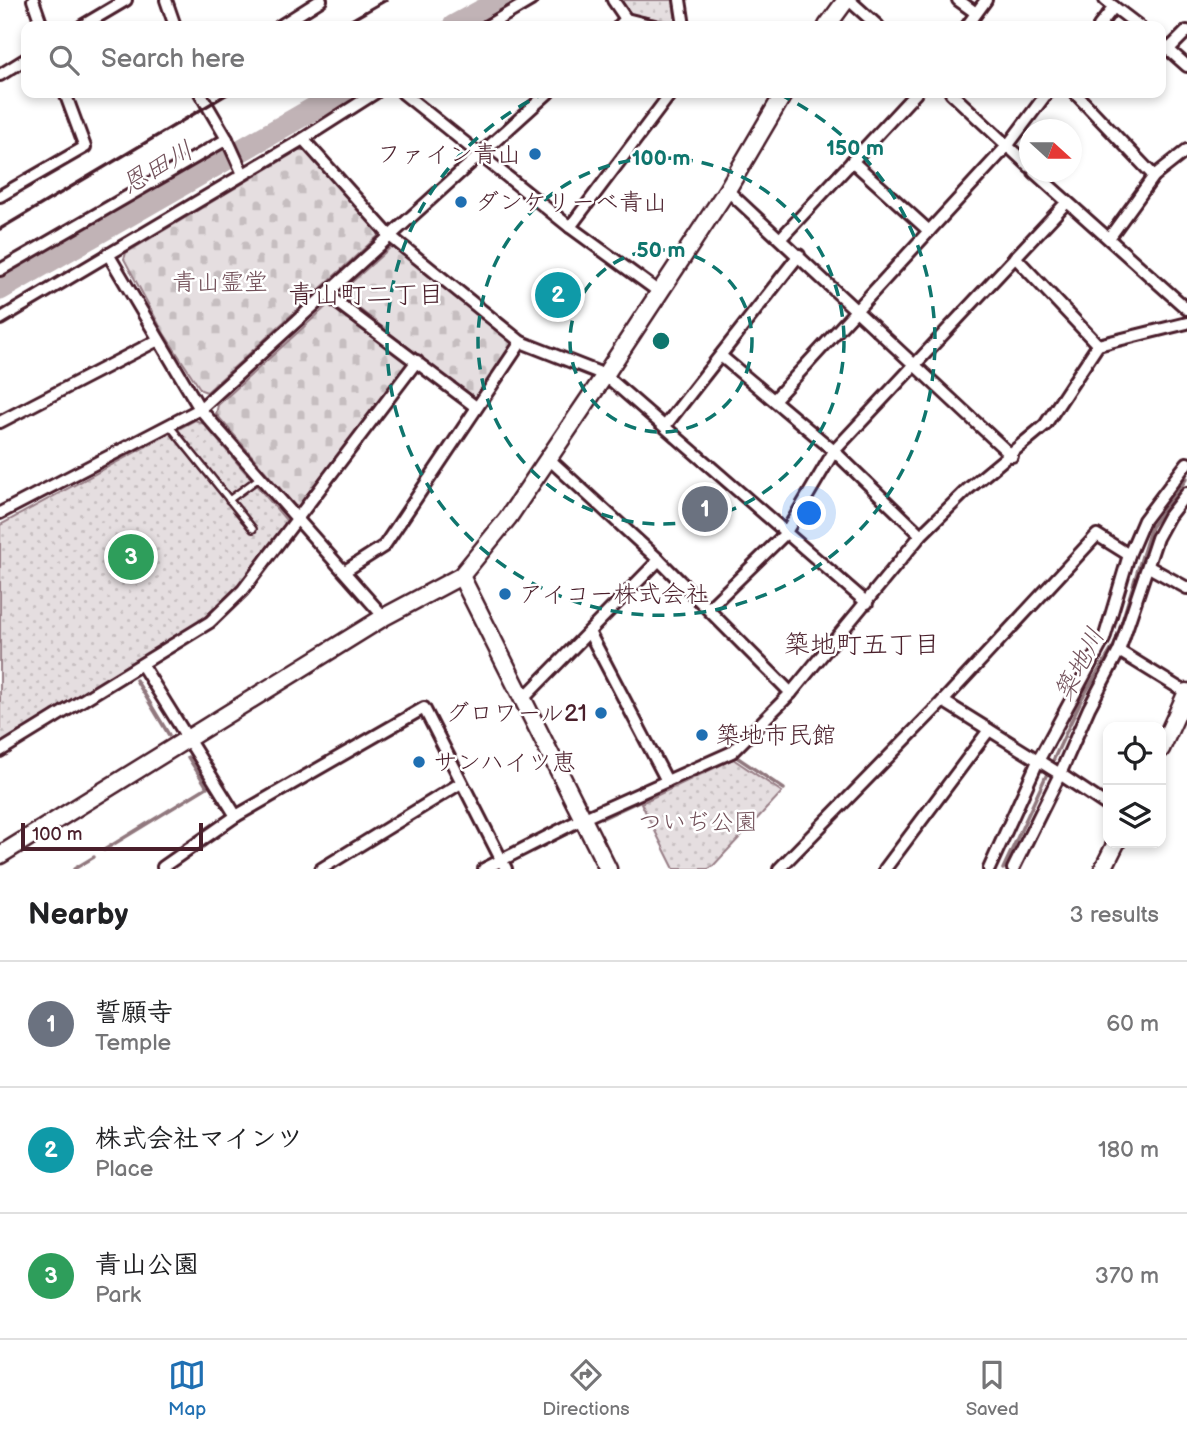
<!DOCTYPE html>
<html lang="en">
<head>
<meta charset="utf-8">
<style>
	body { margin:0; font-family:"Balsamiq Sans","Klee One",sans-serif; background:#f6f6f6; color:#202124 }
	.controls { position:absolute; right:21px; bottom:21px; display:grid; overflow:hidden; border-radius:14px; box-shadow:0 4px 10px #0003 }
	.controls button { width:63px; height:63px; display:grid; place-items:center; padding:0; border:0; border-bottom:2px solid #e0e0e0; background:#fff; color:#202124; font:35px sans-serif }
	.compass { position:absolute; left:1019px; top:119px; width:63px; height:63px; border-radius:50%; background:#fff; box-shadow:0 4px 10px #0003; rotate:111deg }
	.scale { position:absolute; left:21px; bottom:18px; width:182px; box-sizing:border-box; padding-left:7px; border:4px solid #4a1f2b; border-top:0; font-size:19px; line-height:24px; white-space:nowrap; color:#4a1f2b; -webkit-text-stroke:5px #fff; paint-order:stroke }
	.you { position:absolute; left:810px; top:514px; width:24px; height:24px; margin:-18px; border:5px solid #fff; border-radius:50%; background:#1a73e8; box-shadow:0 0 0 10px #1a73e833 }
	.badge { display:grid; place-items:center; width:46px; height:46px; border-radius:50%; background:#1f6fb2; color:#fff; font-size:23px; font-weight:700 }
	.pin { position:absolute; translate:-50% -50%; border:4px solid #fff; box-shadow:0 2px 7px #0006 }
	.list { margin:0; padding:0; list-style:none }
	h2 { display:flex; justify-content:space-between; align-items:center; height:91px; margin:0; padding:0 28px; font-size:30px }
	h2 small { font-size:23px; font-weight:400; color:#757577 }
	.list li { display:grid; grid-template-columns:46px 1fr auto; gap:21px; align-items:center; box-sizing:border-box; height:126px; padding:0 28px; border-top:2px solid #e0e0e0 }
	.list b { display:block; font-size:26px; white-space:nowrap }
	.list p { margin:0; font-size:23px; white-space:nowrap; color:#757577 }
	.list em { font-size:23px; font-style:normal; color:#757577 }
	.icon { flex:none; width:38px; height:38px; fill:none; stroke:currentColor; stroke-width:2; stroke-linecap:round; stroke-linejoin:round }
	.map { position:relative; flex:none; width:1187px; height:869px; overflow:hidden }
	.search { position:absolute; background:#fff; box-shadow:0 4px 10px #0003; left:21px; right:21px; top:21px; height:77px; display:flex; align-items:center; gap:18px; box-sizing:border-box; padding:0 24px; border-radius:14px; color:#757577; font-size:26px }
	.sheet { height:469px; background:#fff }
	nav { display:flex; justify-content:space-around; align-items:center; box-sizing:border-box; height:98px; border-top:2px solid #e0e0e0; background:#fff; font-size:19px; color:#757577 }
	nav a { display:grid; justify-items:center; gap:4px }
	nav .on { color:#1f6fb2 }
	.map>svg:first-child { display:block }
	.cemetery { fill:url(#cemetery-stones); stroke:#987e86; stroke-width:2 }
	.park { fill:url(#park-dots); stroke:#987e86; stroke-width:2 }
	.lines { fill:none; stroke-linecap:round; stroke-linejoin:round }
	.stream { stroke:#91787e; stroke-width:3.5 }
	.river { stroke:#c1b3b6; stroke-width:23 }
	.lane-casing { stroke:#4a1f2b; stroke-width:10 }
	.street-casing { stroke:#4a1f2b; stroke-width:16 }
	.secondary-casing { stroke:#4a1f2b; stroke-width:21 }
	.lane { stroke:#fff; stroke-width:5 }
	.street { stroke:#fff; stroke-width:10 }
	.secondary { stroke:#fff; stroke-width:16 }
	.rail { stroke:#4a1f2b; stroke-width:3.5 }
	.ring { fill:none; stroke:#0f766e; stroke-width:3.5; stroke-dasharray:12 9 }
	.poi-dot { fill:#1f6fb2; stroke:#fff; stroke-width:2.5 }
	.labels { text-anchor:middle; stroke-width:5; stroke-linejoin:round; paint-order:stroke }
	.poi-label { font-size:24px; fill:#4a1f2b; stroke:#fff; text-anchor:start }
	.park-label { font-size:24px; fill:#714f58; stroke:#fff }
	.water-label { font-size:26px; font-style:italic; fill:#74535c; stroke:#fff }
	.neighbourhood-label { font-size:26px; fill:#4a1f2b; stroke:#fff }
	.centre { fill:#0f766e; stroke:#fff; stroke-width:3.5 }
	.ring-label { font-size:21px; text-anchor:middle; font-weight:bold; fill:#0f766e; stroke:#fff; stroke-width:5; stroke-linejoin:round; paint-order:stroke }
</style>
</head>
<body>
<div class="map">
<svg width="1187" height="869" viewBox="0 0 1187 869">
	<defs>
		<pattern id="cemetery-stones" width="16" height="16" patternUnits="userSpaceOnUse" patternTransform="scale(1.75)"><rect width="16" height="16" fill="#e5dee0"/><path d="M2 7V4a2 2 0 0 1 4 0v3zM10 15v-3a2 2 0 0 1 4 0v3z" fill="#c6bec0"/></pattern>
		<pattern id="park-dots" width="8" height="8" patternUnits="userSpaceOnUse" patternTransform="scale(1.75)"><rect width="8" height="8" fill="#e5dee0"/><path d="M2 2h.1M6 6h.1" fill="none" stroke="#c6bec0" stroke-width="1.8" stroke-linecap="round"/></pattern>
	</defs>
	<rect width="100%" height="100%" fill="#fff"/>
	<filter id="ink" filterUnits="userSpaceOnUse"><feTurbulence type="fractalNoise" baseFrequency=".0143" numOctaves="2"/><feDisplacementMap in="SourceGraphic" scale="14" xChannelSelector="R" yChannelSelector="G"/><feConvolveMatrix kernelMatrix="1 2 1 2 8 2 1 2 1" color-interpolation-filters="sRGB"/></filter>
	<g filter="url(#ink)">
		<!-- cemetery -->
		<g class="cemetery">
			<polygon points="299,150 307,150 379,230 378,236 207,392 201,390 163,332 124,259 126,253"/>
			<polygon points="391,247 397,248 512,339 514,346 478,398 473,398 344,297 343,290"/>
			<polygon points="329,304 333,304 406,359 408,365 300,506 295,506 216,414 218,405"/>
		</g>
		<!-- park -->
		<g class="park">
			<polygon points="621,0 673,0 676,23 631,14"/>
			<polygon points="195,420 204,424 286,520 283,529 240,585 196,625 0,744 0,525"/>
			<polygon points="733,759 782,792 713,866 708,869 674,869 641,803"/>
		</g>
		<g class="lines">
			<!-- stream -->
			<g class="stream">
				<polyline points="136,680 169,735"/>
				<polyline points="603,818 735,756 784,789"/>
				<polyline points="104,850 207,787 188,757"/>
				<polyline points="524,854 575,830"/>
				<polyline points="74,869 94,857"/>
				<polyline points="1003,869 1082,698 1115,644 1151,527 1187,478"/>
			</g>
			<!-- river -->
			<g class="river">
				<polyline points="454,26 502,0"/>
				<polyline points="0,289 341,93"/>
			</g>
			<defs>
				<g id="lane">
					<polyline points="169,425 253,529"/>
					<polyline points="229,500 259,478"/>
				</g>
				<g id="street">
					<polyline points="33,0 42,26"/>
					<polyline points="166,0 175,26"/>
					<polyline points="613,0 626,19"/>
					<polyline points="680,0 684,26"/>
					<polyline points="849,0 878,26"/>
					<polyline points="958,0 976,13"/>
					<polyline points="1105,0 1139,26"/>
					<polyline points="82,26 126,0"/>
					<polyline points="280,26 321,0"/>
					<polyline points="487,26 531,0"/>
					<polyline points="619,26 626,19 654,26"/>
					<polyline points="967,26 986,0"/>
					<polyline points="1099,26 1114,7"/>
					<polyline points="1161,43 1187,66"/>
					<polyline points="1169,49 1187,31"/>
					<polyline points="0,75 26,59"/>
					<polyline points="200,93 227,139 243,174"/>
					<polyline points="403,93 570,227 659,292"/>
					<polyline points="951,93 1030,167"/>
					<polyline points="1075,93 1154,176"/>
					<polyline points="303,139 375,93"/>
					<polyline points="852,161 929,231"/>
					<polyline points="1034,172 1187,309"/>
					<polyline points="727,190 1012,456"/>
					<polyline points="0,196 85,147 65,93"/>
					<polyline points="570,227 671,93"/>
					<polyline points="781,238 916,93"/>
					<polyline points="1109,238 1154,176 1187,150"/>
					<polyline points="108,254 200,409 384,617"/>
					<polyline points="1015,257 1098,345 1187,323"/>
					<polyline points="0,270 227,139"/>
					<polyline points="326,294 476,407"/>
					<polyline points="0,319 303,139 390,236 548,93"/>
					<polyline points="721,356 834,451 921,535"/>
					<polyline points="774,400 1008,145 1047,93"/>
					<polyline points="0,422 158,340"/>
					<polyline points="665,426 799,255"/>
					<polyline points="549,459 659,560 791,693"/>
					<polyline points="1187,463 1144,520 1129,555 1097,535 943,701 1060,774 1089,708 1119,651 1157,538 1169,516 1187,493"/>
					<polyline points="0,513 200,409 390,236 521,342 605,375 867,603"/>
					<polyline points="1149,567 1187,588"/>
					<polyline points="345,571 384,546 521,342"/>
					<polyline points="709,608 785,534 834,451 1066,203"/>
					<polyline points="589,632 667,781"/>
					<polyline points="1119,651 1187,693"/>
					<polyline points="142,665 236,816"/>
					<polyline points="522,700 659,560"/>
					<polyline points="0,751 210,622 243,590 417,361"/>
					<polyline points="164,869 163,867 236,816 424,708 506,869"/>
					<polyline points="321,869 461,783"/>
					<polyline points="484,869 582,819 732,752 791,693 921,535 968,489 1045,425 1098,345"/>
					<polyline points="779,869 943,701"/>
					<polyline points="885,869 989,730"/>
					<polyline points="989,869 1038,761 1104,639 1129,555"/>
					<polyline points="1013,869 1060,774 1108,806"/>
				</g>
				<g id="secondary">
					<polyline points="827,26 846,0"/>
					<polyline points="461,576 608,869"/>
					<polyline points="1161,749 1187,692"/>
					<polyline points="0,855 384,617 461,576 508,518 605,375 727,190 784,93"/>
					<polyline points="1103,869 1116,843"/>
				</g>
			</defs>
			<!-- lane casing -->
			<use href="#lane" class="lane-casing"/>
			<!-- street casing -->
			<use href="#street" class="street-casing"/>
			<!-- secondary casing -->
			<use href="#secondary" class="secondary-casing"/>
			<!-- lane -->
			<use href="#lane" class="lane"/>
			<!-- street -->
			<use href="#street" class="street"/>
			<!-- secondary -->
			<use href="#secondary" class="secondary"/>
			<!-- rail -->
			<g class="rail">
				<polyline points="341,26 386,0"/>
				<polyline points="0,229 229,93"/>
			</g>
		</g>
	</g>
	<!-- distance rings -->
	<g class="ring">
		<circle cx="661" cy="341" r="91"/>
		<circle cx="661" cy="341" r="183"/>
		<path d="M779 94A274 274 0 1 1 543 94"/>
	</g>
	<!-- markers -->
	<g class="poi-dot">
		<circle cx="535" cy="154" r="7"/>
		<circle cx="461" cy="202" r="7"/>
		<circle cx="505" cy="594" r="7"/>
		<circle cx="601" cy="713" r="7"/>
		<circle cx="702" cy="735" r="7"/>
		<circle cx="419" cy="762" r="7"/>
	</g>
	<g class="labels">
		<!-- poi labels -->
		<g class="poi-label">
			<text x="521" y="162" text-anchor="end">ファイン青山</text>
			<text x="475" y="210">ダンケリーベ青山</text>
			<text x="519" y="602">アイコー株式会社</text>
			<text x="587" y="721" text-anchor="end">グロワール21</text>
			<text x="716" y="743">築地市民館</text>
			<text x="433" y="770">サンハイツ恵</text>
		</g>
		<!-- park labels -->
		<g class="park-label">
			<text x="220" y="290">青山霊堂</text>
			<text x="698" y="830">ついぢ公園</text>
		</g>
		<!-- water labels -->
		<g class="water-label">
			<text transform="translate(157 167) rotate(-30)" y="9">恩田川</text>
			<text transform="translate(1079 664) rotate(-63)" y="9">築地川</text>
		</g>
		<!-- neighbourhood labels -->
		<g class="neighbourhood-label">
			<text x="366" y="303">青山町二丁目</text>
			<text x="862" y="653">築地町五丁目</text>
		</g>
	</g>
	<circle cx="661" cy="341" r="10" class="centre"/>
	<g class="ring-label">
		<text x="855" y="155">150 m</text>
		<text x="661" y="165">100 m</text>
		<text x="661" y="257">50 m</text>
	</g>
</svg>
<div class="controls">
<button><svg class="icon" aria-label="locate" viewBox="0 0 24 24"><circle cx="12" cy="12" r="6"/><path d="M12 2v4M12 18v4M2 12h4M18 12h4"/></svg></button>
<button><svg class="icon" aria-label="layers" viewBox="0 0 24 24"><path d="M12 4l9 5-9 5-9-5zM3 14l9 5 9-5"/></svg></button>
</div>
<svg class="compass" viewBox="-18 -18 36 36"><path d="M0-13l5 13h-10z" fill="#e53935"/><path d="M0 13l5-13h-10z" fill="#757577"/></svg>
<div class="scale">100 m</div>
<div class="you"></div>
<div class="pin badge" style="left:705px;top:509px;background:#6b7280">1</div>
<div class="pin badge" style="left:558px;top:295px;background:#0f9aa8">2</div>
<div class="pin badge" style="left:131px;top:557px;background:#2e9e5b">3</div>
<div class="search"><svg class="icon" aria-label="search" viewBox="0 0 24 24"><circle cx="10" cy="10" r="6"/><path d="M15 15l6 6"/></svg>Search here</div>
</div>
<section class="sheet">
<h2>Nearby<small>3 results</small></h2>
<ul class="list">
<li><span class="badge" style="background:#6b7280">1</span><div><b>誓願寺</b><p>Temple</p></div><em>60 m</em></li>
<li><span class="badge" style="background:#0f9aa8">2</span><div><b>株式会社マインツ</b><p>Place</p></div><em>180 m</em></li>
<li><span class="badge" style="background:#2e9e5b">3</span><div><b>青山公園</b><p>Park</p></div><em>370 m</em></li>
</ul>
</section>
<nav>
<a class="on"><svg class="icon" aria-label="map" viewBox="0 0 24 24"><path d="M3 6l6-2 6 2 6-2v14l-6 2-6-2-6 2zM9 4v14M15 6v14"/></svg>Map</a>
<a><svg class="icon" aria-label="directions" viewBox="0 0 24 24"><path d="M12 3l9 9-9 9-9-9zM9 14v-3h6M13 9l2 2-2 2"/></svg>Directions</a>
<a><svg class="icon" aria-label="saved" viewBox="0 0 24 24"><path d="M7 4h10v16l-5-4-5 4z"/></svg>Saved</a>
</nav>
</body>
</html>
